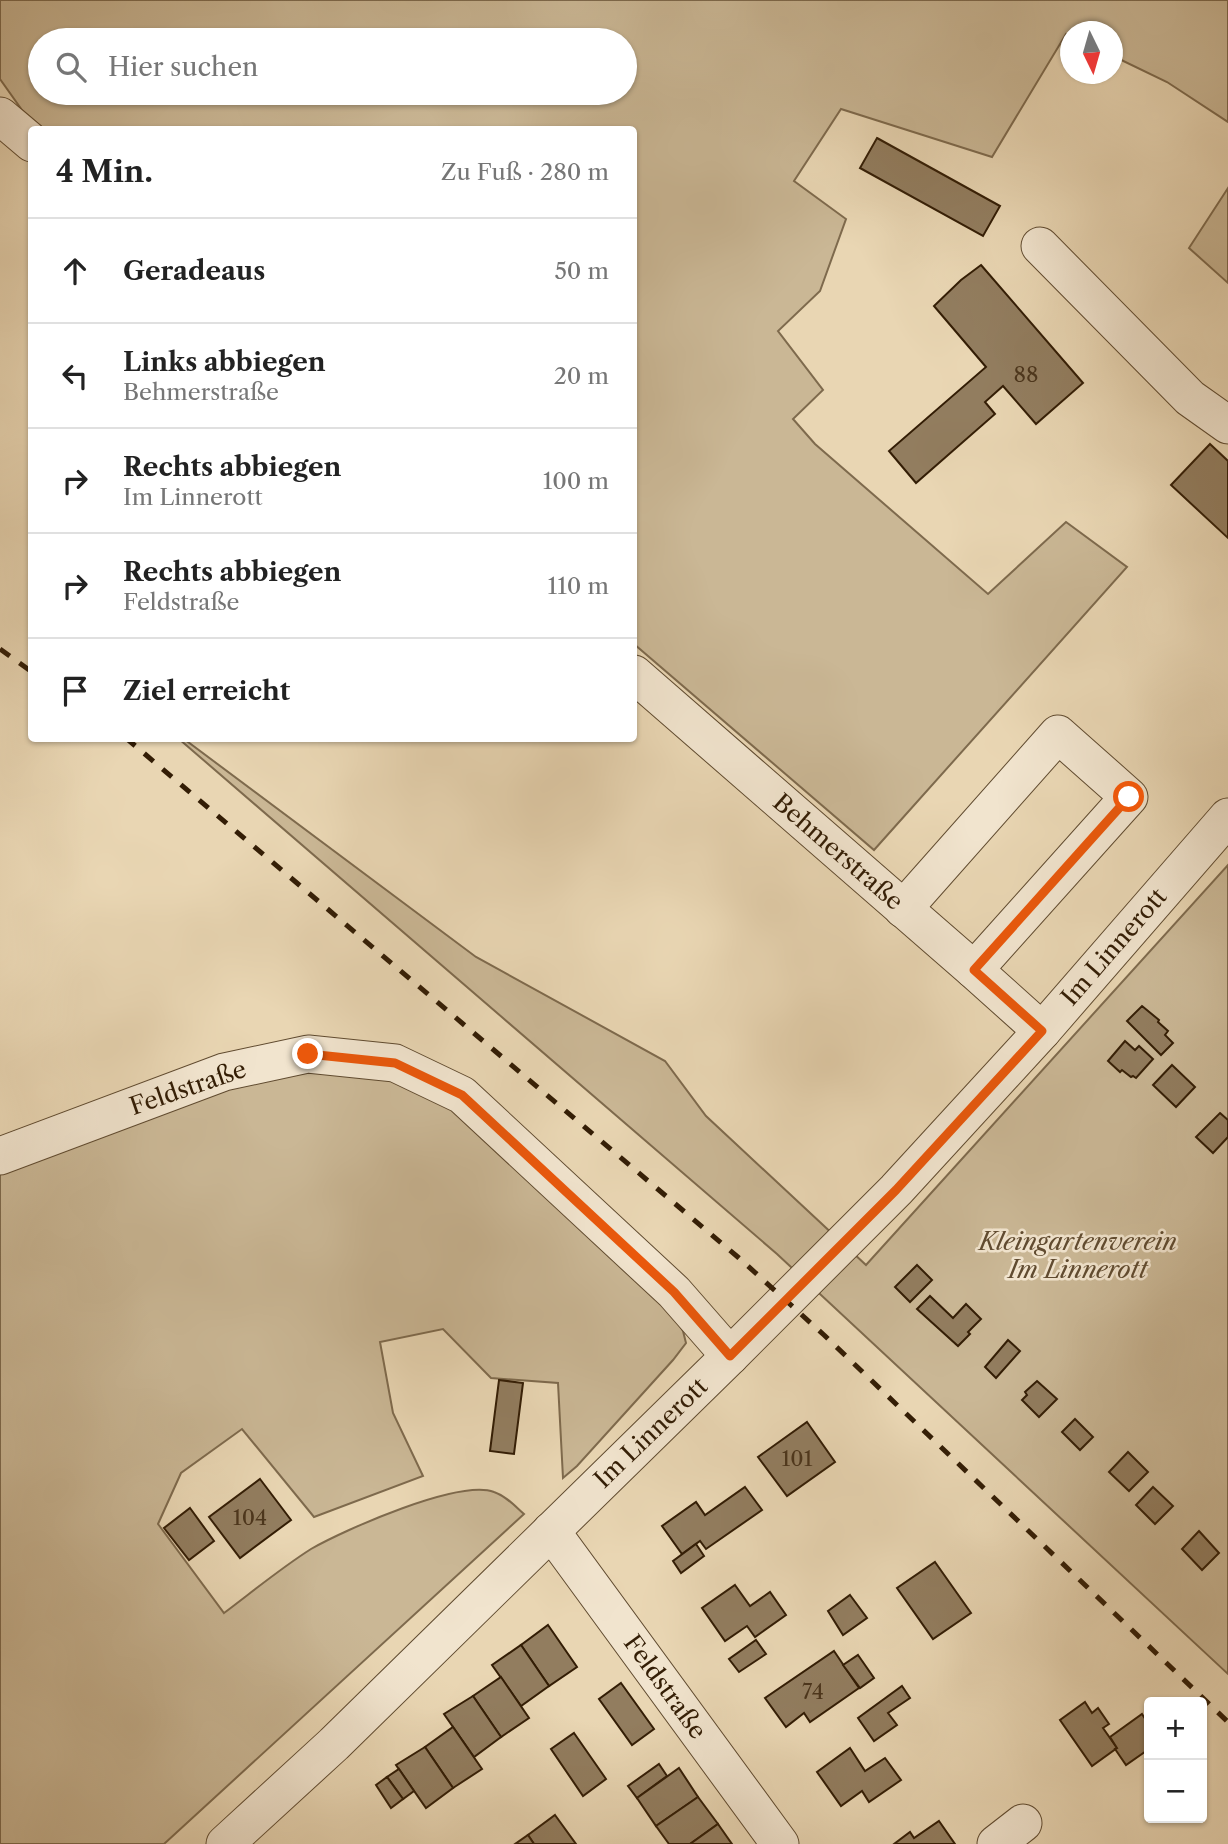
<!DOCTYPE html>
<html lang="de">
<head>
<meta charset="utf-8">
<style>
	body { margin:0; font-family:"Libre Caslon Text",serif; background:#f6f6f6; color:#222 }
	.controls { position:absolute; right:21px; bottom:21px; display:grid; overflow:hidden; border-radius:7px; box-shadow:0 2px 5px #0004 }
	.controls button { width:63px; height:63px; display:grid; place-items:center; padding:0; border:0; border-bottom:2px solid #e0e0e0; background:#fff; color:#222; font:35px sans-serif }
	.compass { position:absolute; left:1060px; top:21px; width:63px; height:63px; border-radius:50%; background:#fff; box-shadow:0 2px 5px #0004; rotate:175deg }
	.stop { position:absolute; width:21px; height:21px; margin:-16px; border:5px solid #ea580c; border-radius:50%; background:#fff }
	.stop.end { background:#ea580c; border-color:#fff; box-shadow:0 2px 7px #0008 }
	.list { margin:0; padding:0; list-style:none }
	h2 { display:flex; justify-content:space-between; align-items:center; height:91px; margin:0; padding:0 28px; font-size:30px }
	h2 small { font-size:23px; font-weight:400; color:#767676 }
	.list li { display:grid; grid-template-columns:46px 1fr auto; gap:21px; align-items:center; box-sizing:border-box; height:105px; padding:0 28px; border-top:2px solid #e0e0e0 }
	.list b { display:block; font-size:26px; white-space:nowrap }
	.list p { margin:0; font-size:23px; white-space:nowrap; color:#767676 }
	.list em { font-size:23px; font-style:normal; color:#767676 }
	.icon { flex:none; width:38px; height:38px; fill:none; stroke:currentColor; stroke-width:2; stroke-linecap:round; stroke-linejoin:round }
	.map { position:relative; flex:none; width:1228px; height:1844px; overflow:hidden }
	.search { position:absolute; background:#fff; box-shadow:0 2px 5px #0004; left:28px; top:28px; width:609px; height:77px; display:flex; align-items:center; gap:18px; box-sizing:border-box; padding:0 24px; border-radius:38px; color:#767676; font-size:26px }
	.panel { position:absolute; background:#fff; box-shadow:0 2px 5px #0004; left:28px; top:126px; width:609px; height:616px; border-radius:7px }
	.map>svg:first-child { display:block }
	.green { fill:#cab795; stroke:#7e6a4d; stroke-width:2; fill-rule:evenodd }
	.building { fill:#927d5f; stroke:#331d05; stroke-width:2 }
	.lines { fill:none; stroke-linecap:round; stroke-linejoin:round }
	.minor-casing { stroke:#604b30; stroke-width:39 }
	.minor { stroke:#f1e4ce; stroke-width:37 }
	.rail { stroke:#331d05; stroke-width:5; stroke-dasharray:12 12; stroke-linecap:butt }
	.route { stroke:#ea580c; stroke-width:9 }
	.labels { text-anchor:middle; stroke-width:5; stroke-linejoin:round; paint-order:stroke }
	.number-label { font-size:21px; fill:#4b351c }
	.street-label { font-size:24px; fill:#331d05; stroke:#f1e4ce }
	.park-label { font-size:24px; font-style:italic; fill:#604b30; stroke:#f1e4ce }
</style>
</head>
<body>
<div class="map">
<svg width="1228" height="1844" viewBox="0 0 1228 1844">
	<rect width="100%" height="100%" fill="#e9d6b3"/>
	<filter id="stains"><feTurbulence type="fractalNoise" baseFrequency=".00286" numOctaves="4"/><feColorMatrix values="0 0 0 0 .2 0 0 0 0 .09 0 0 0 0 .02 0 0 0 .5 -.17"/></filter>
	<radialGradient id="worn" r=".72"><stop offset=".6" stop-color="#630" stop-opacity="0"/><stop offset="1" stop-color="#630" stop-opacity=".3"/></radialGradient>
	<!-- green -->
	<g class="green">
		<path d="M0,0H1228V122L1167,82L1113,56L1112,32H1070V36L1066,34L992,157L841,109L794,181L846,219L820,291L778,331L823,390L793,419L815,444L988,594L1066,522L1127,567L874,850L634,644V130L44,129L22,110L0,79ZM40,40H625V93H40Z"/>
		<polygon points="1228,188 1228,283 1189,248"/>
		<polygon points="179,739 184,739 476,957 665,1061 706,1116 866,1265 1228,865 1228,1674 777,1254"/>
		<path d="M364,1068L469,1113L674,1316L683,1331L686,1343L673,1360L577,1466L563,1478L558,1383L491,1378L443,1329L380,1342L393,1413L423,1476L314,1517L242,1429L181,1473L158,1524L224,1613C252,1592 281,1568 311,1549C344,1530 459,1479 494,1492C506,1496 515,1506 524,1514L164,1844H0V1165L237,1077Z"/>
	</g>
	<!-- building -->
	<g class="building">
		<polygon points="877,138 1000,206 983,236 860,168"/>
		<polygon points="981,265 1083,383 1036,424 1003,386 985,402 995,414 916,483 889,451 986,367 934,306 961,280"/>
		<polygon points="1210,444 1228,461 1228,538 1171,485"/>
		<polygon points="1142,1006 1159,1020 1158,1022 1168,1031 1165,1035 1173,1043 1161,1055 1127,1021"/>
		<polygon points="1125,1041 1135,1050 1139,1046 1153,1059 1136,1078 1133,1076 1131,1077 1122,1070 1120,1072 1108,1061"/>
		<polygon points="1172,1065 1195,1087 1176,1107 1153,1085"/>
		<polygon points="1220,1113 1228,1120 1228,1137 1213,1153 1196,1137"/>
		<polygon points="917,1265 932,1280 910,1302 895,1287"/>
		<polygon points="930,1296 953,1318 966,1304 981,1319 968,1332 970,1334 958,1346 917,1309"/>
		<polygon points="1008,1340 1020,1351 996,1378 985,1367"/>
		<polygon points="499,1380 523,1383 514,1454 490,1451"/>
		<polygon points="1037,1381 1057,1399 1039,1417 1022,1400 1027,1395 1025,1392"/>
		<polygon points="1075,1419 1093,1437 1080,1450 1062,1432"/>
		<polygon points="807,1422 835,1462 787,1496 758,1457"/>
		<polygon points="1128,1452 1148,1472 1129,1491 1109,1472"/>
		<polygon points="260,1479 291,1520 240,1558 209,1517"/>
		<polygon points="745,1487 762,1510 706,1549 700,1541 682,1554 662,1526 696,1502 705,1515"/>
		<polygon points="1153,1487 1173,1506 1155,1524 1136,1505"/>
		<polygon points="190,1508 214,1541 189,1560 164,1528"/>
		<polygon points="1199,1531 1219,1553 1202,1570 1182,1549"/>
		<polygon points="696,1544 704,1556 681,1573 673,1561"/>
		<polygon points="935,1562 971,1613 933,1639 897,1588"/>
		<polygon points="735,1585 750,1606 770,1592 786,1615 755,1637 747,1626 725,1641 702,1608"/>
		<polygon points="850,1595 867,1618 843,1635 828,1611"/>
		<polygon points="548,1625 577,1667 549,1686 521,1645"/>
		<polygon points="756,1640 766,1654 739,1672 729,1659"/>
		<polygon points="521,1645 549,1686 521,1706 492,1665"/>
		<polygon points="834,1651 859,1688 810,1722 804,1713 786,1727 765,1698"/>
		<polygon points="858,1655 874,1678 860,1688 843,1665"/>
		<polygon points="501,1677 529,1718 501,1737 473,1696"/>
		<polygon points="621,1683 654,1729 632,1745 599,1699"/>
		<polygon points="902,1686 910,1698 888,1713 897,1725 874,1741 858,1718"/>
		<polygon points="473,1696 501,1737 474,1757 444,1714"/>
		<polygon points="1085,1702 1092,1713 1098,1708 1109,1724 1103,1728 1117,1748 1092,1766 1060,1720"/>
		<polygon points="1142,1714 1149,1725 1149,1749 1126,1765 1115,1749 1117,1748 1110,1737"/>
		<polygon points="453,1727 482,1769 453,1788 425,1747"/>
		<polygon points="574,1733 606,1779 583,1796 551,1749"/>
		<polygon points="425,1747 453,1788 426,1808 396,1765"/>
		<polygon points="850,1748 865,1771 885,1758 901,1780 869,1802 862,1791 841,1806 817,1772"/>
		<polygon points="659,1764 667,1776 637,1798 628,1786"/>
		<polygon points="679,1768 698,1797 656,1826 637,1798"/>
		<polygon points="399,1769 414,1791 403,1799 387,1777"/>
		<polygon points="387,1777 403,1799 391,1808 376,1785"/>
		<polygon points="698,1797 718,1824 690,1844 669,1844 656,1826"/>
		<polygon points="555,1815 576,1844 534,1844 528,1835"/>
		<polygon points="939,1821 955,1844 894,1844 910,1832 914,1838"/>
		<polygon points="718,1824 732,1844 690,1844"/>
		<polygon points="528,1835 534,1844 515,1844"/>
	</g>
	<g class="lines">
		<defs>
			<g id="minor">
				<polyline points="0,116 32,143"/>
				<polyline points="1040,246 1190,398 1228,425"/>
				<polyline points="634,674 974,970 1042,1031"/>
				<polyline points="903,909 1058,734 1129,797 974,970"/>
				<polyline points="0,1156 224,1072 308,1054 395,1063 462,1095 674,1292 730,1356"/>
				<polyline points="551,1531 780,1844"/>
				<polyline points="225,1844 334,1744 730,1356 896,1190 1042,1031 1228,817"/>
				<polyline points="996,1844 1023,1823"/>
			</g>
		</defs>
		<!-- minor casing -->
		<use href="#minor" class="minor-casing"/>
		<!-- minor -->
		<use href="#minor" class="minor"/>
		<!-- rail -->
		<g class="rail">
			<polyline points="0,649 32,672"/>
			<polyline points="126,738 739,1258 824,1335 1228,1722"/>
		</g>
	</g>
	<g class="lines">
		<!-- route -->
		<polyline class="route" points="308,1054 395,1063 462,1095 674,1292 730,1356 896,1190 1042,1031 974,970 1129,797"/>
	</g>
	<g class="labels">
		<!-- number labels -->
		<g class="number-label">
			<text x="1026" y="382">88</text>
			<text x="797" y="1466">101</text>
			<text x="250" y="1525">104</text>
			<text x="813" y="1699">74</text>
		</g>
		<!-- street labels -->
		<g class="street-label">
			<text transform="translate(838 852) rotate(41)" y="8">Behmerstraße</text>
			<text transform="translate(1114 947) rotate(-49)" y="8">Im Linnerott</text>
			<text transform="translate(188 1088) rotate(-19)" y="8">Feldstraße</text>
			<text transform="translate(651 1433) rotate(-44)" y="8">Im Linnerott</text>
			<text transform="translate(665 1687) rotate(54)" y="8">Feldstraße</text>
		</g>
		<!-- park labels -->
		<g class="park-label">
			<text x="1078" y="1250">Kleingartenverein<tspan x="1078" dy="28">Im Linnerott</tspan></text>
		</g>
	</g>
	<rect width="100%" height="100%" filter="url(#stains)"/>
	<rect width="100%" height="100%" fill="url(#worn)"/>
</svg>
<div class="controls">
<button>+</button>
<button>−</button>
</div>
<svg class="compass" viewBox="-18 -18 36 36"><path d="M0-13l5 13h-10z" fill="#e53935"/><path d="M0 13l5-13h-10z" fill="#767676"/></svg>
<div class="stop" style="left:1129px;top:797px"></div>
<div class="stop end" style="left:308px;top:1054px"></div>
<div class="search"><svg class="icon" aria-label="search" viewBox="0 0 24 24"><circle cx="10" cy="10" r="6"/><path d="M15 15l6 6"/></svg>Hier suchen</div>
<section class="panel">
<h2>4 Min.<small>Zu Fuß · 280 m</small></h2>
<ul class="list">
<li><svg class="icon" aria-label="ahead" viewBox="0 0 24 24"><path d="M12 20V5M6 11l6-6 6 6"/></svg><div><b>Geradeaus</b></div><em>50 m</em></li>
<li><svg class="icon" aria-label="left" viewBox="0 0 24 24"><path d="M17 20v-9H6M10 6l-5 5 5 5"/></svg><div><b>Links abbiegen</b><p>Behmerstraße</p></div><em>20 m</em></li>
<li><svg class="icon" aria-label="right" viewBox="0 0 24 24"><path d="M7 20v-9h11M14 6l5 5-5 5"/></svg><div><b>Rechts abbiegen</b><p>Im Linnerott</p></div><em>100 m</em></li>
<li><svg class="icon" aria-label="right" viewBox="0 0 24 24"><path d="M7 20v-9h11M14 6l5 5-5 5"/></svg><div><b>Rechts abbiegen</b><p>Feldstraße</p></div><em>110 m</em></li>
<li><svg class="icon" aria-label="arrive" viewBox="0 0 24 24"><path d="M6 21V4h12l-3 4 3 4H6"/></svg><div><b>Ziel erreicht</b></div></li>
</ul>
</section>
</div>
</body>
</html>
